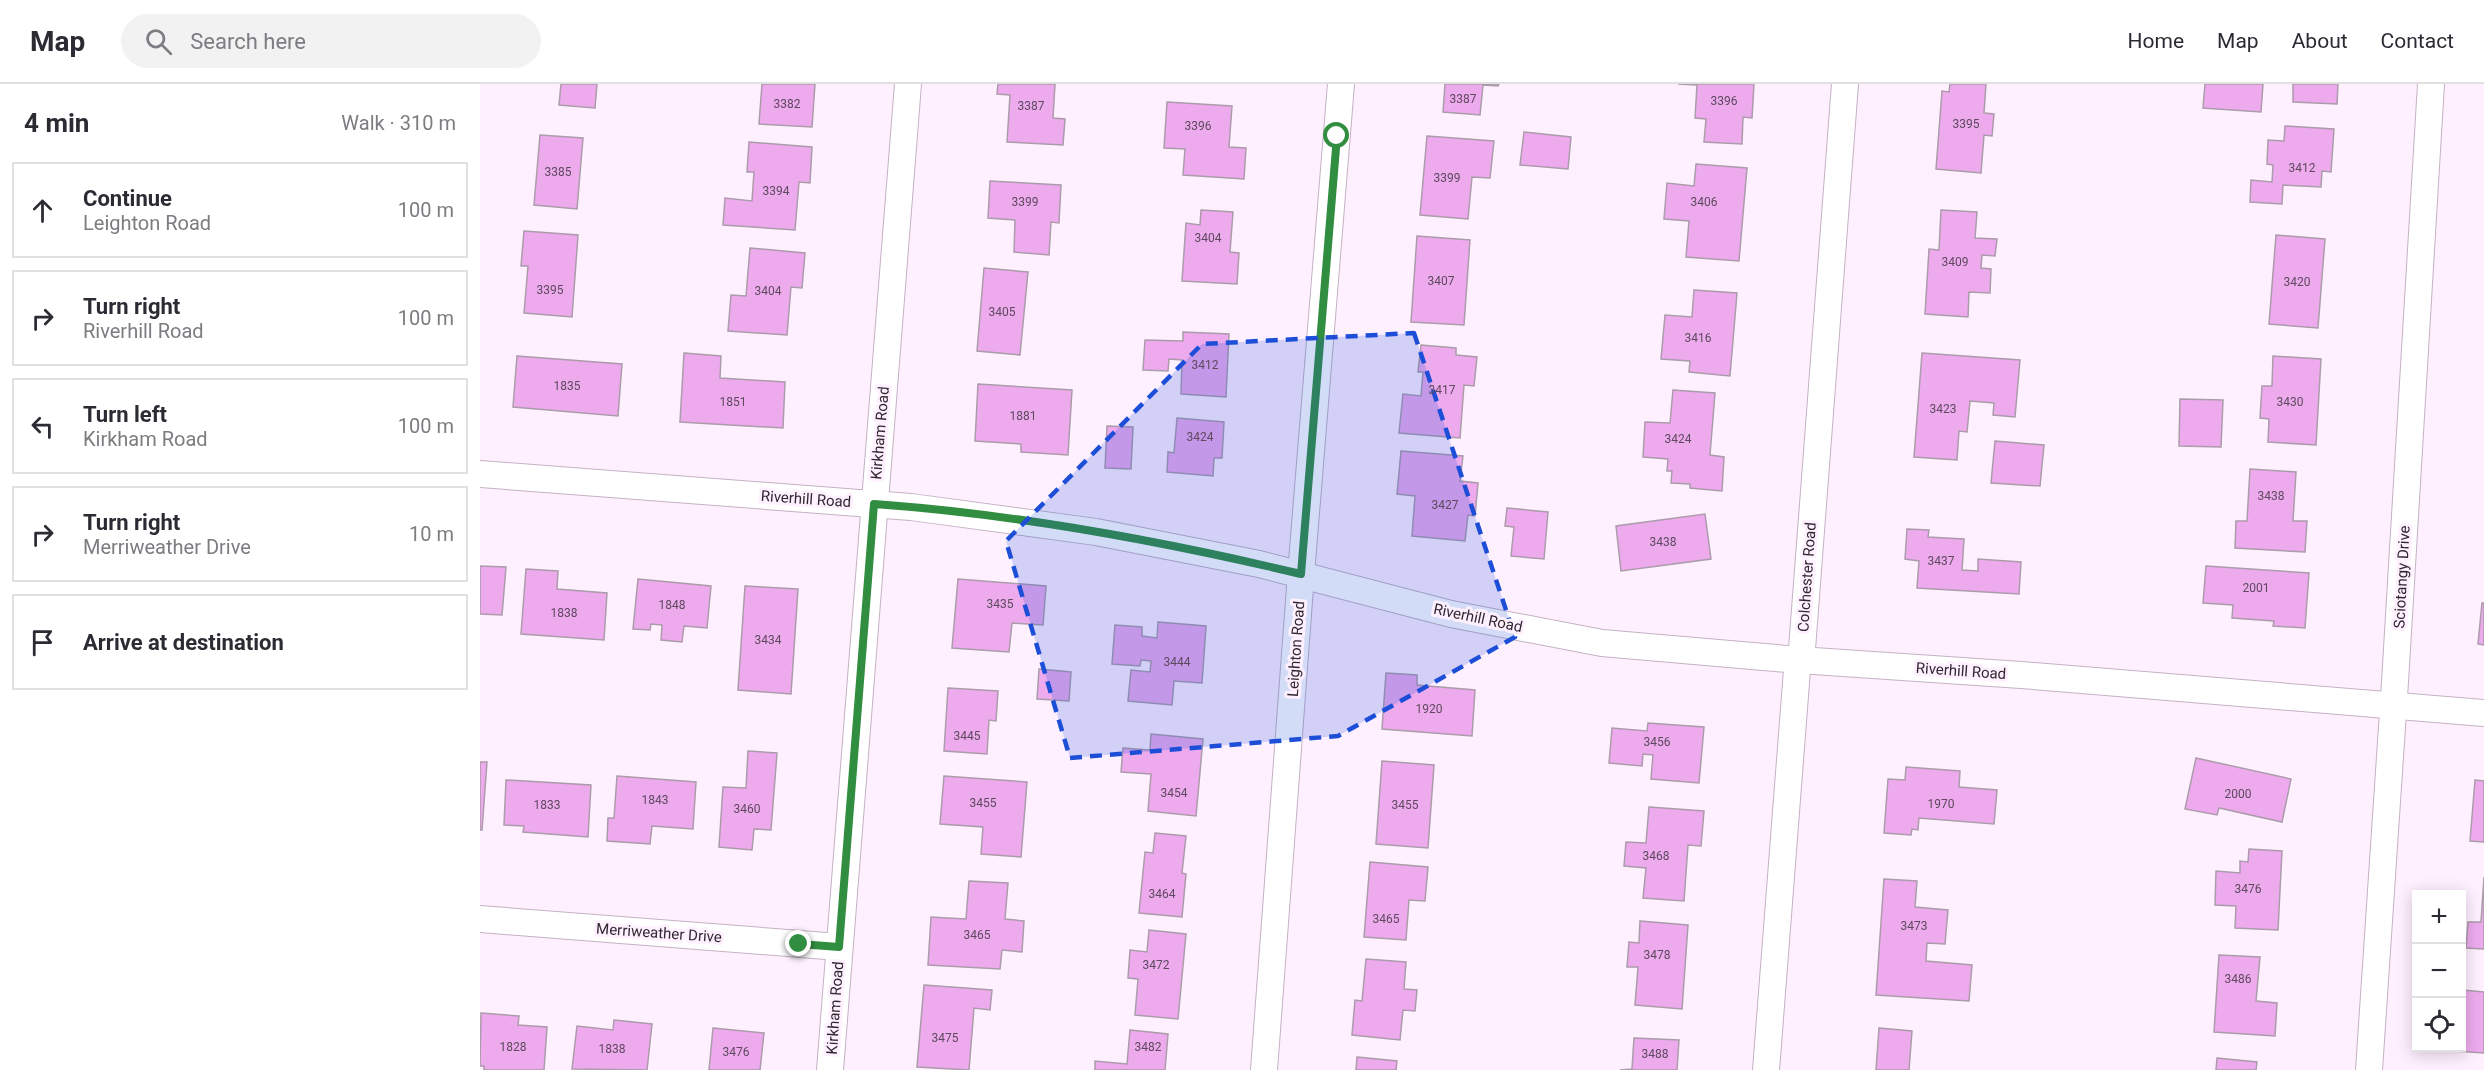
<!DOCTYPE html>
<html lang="en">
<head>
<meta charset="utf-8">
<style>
	body { margin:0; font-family:Roboto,sans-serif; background:#f2f2f3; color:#2b2b33 }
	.controls { position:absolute; right:18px; bottom:18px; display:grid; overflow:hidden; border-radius:0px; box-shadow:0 3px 15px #0003 }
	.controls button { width:54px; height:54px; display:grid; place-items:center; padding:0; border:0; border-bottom:2px solid #e1e1e2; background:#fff; color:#2b2b33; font:30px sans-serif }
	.stop { position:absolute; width:18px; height:18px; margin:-14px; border:4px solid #318e40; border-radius:50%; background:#fff }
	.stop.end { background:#318e40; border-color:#fff; box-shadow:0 2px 6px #0008 }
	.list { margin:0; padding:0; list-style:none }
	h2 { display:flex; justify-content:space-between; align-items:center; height:78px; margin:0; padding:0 24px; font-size:26px }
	h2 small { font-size:20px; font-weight:400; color:#7c7c81 }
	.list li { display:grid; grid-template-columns:39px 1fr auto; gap:18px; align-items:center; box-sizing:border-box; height:96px; margin:0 12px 12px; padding:0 12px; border:2px solid #e1e1e2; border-radius:0px }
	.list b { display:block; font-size:22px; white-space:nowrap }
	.list p { margin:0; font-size:20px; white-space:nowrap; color:#7c7c81 }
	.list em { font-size:20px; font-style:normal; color:#7c7c81 }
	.icon { flex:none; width:33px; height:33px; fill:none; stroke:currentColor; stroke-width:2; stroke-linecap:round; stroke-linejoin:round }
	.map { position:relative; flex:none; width:2004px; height:986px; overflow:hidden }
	header { display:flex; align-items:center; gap:36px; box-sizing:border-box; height:84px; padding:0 30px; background:#fff; border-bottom:2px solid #e1e1e2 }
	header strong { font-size:28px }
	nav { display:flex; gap:33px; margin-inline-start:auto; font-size:21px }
	.search { width:420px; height:54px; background:#f2f2f3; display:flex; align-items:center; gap:15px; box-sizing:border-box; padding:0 21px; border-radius:33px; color:#7c7c81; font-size:22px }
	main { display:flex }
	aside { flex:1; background:#fff }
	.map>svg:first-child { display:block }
	.building { fill:#edabee; stroke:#ac9bab; stroke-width:1.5 }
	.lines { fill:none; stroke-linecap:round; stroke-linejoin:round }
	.street-casing { stroke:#c3b2c3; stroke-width:28 }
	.street { stroke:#fff; stroke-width:26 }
	.route { stroke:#318e40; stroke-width:8 }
	.marked { fill:#1d4ed8; fill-opacity:0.2; stroke:#1d4ed8; stroke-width:4.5; stroke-dasharray:12 8; stroke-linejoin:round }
	.labels { text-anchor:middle; stroke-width:6; stroke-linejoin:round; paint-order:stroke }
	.number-label { font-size:12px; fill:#5e495e }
	.street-label { font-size:15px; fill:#2f282e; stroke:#fff0ff }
</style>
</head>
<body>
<header>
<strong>Map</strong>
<div class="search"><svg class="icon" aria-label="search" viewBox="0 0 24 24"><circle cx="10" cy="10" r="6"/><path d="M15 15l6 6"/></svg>Search here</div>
<nav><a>Home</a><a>Map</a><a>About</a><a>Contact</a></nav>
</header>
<main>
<aside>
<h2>4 min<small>Walk · 310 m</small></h2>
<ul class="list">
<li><svg class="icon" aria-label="ahead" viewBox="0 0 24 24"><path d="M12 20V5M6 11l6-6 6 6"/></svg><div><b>Continue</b><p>Leighton Road</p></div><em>100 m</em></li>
<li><svg class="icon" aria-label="right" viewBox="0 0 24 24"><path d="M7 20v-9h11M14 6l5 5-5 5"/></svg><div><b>Turn right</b><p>Riverhill Road</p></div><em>100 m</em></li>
<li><svg class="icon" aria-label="left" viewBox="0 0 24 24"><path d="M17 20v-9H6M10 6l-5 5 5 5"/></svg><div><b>Turn left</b><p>Kirkham Road</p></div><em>100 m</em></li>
<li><svg class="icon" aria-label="right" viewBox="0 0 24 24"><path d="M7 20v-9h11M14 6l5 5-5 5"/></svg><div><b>Turn right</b><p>Merriweather Drive</p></div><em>10 m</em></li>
<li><svg class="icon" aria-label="arrive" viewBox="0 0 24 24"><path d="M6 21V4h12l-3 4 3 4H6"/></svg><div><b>Arrive at destination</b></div></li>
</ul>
</aside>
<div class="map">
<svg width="2004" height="986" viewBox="0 0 2004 986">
	<rect width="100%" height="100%" fill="#fff0ff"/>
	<!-- building -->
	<g class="building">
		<polygon points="81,0 117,0 115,24 79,21"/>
		<polygon points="282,0 335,0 332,43 279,40"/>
		<polygon points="518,0 575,0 573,34 585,35 583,61 527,58 530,11 517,10"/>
		<polygon points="965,0 1019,0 1018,2 1003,1 1000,31 963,28"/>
		<polygon points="1198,0 1274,0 1272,34 1263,33 1262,60 1224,58 1226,35 1215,34 1217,1"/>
		<polygon points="1470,0 1506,0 1504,29 1514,30 1512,52 1504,51 1501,89 1456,85 1462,7 1469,8"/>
		<polygon points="1725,0 1783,0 1781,28 1723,24"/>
		<polygon points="1813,0 1858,0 1857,20 1813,18"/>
		<polygon points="687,18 752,22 749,63 766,64 764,95 703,91 705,65 684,64"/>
		<polygon points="1805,42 1854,45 1851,88 1842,87 1841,103 1803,101 1802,120 1770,118 1771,96 1792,98 1793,81 1787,80 1788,56 1804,57"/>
		<polygon points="1044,48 1091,53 1088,85 1040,81"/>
		<polygon points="60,51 103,54 97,125 54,121"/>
		<polygon points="947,52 1014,57 1010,94 992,93 988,135 940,131"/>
		<polygon points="269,58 332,63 330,99 319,98 315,146 243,141 245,114 272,117 274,88 267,88"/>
		<polygon points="1216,80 1267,84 1259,177 1206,173 1209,137 1184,135 1187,99 1214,102"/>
		<polygon points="510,97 581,101 579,139 571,138 569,171 534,168 535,136 508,134"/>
		<polygon points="721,126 753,128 750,168 759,169 757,200 702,197 706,139 720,141"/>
		<polygon points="1461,126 1497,128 1495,154 1517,155 1515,172 1502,171 1501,184 1511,185 1510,209 1489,208 1488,233 1445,230 1449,165 1459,166"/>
		<polygon points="44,147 98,151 92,233 44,229 48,182 41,182"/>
		<polygon points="1796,151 1845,155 1838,244 1789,240"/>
		<polygon points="937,152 990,156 984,241 931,238"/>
		<polygon points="270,164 325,169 322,204 311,203 307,251 248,247 251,211 266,212"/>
		<polygon points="504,184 548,188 540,271 497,267"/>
		<polygon points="1214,206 1257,209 1250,292 1209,288 1210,277 1181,275 1185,231 1212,233"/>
		<polygon points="703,248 749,250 746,313 701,310 702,276 689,275 688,287 663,286 665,256 703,257"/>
		<polygon points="941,261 976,264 976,271 997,273 994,302 984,301 980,354 919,349 923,310 941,312 943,288 938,288"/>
		<polygon points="204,269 241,272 240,294 305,298 303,344 200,338"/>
		<polygon points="1442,269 1540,276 1535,333 1513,331 1514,319 1490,317 1487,348 1479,347 1477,376 1434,373"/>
		<polygon points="37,272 142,280 138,332 33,323"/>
		<polygon points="1793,272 1841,275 1836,361 1788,358 1789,335 1780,334 1782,302 1792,302"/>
		<polygon points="498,300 592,306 588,371 541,368 541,360 495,357"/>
		<polygon points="1193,306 1235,309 1230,371 1244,373 1242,407 1210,404 1210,400 1191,399 1192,387 1187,387 1188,375 1163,373 1165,338 1190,339"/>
		<polygon points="1700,315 1743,316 1741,363 1699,362"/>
		<polygon points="697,334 744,338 742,374 734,374 733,392 687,388 688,368 694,369"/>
		<polygon points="627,342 653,343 651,385 625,384"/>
		<polygon points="1515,357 1564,361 1560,402 1511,399"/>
		<polygon points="921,367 983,372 980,397 998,399 995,432 988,431 985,457 932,452 935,412 917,410"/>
		<polygon points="1770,385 1816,388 1813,437 1827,437 1825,468 1755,464 1756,437 1767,437"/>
		<polygon points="1027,424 1068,428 1064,475 1031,472 1034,443 1025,442"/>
		<polygon points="1225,430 1231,475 1141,487 1136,442"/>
		<polygon points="1427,445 1449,446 1448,453 1484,455 1482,486 1498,487 1498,475 1541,478 1539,510 1437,504 1439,477 1425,475"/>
		<polygon points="0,482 26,483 22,531 0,530"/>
		<polygon points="1726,482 1829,489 1825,544 1793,542 1794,537 1752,534 1753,521 1723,519"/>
		<polygon points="46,485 78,487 77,505 127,509 124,556 41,550"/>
		<polygon points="158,495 231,502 227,544 204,542 202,558 181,556 182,541 171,540 170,546 153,545"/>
		<polygon points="478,495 566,502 563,541 532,539 529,568 472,564"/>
		<polygon points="265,502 318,505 311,610 258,606"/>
		<polygon points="2002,519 2004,519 2004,561 1998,560"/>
		<polygon points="678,538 726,542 722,599 694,597 692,621 648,617 651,586 670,588 671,577 661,576 660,582 632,580 635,541 662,543 662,552 677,554"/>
		<polygon points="559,585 591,588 589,617 557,615"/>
		<polygon points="906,589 937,591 937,601 995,606 992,652 902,645"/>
		<polygon points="468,604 518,607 516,637 509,636 507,670 464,667"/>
		<polygon points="1168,639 1224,643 1219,699 1171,695 1173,671 1163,670 1162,682 1129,679 1132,644 1167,647"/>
		<polygon points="671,650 723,655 716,732 668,727 671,690 641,688 643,664 670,666"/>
		<polygon points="268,667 297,669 291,746 274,745 272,766 239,763 243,703 266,704"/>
		<polygon points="1716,674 1811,695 1802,738 1739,724 1737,731 1705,725"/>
		<polygon points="902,677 954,681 948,764 896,760"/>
		<polygon points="0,678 7,678 2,746 0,746"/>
		<polygon points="1426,683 1480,687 1479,703 1517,706 1514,740 1439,734 1438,746 1432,745 1431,751 1404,749 1408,695 1425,696"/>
		<polygon points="137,692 216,698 213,745 172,742 170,760 127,757 128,734 134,734"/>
		<polygon points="464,692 547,698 541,773 501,770 503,743 460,740"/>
		<polygon points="26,696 111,701 108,753 43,748 44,742 24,741"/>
		<polygon points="1995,696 2004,697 2004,758 1990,757"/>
		<polygon points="1169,723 1224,727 1221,762 1208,761 1204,817 1163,814 1166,784 1144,782 1146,758 1166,759"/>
		<polygon points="675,749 706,752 702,789 706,790 702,833 659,829 665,768 673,769"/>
		<polygon points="1769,765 1802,767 1798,846 1755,844 1756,822 1735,821 1736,787 1760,789 1760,777 1768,778"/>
		<polygon points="890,778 948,783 945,817 929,816 926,856 884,853"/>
		<polygon points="2004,793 2004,865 1986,864 1988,838 2001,838"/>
		<polygon points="1404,795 1437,797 1435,823 1468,826 1465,860 1447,859 1446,877 1492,881 1489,917 1396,911"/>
		<polygon points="489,797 528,799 525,835 544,837 542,868 522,866 520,885 448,881 451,833 486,835"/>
		<polygon points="1160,837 1208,841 1202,925 1155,921 1158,883 1147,883 1149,858 1159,859"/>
		<polygon points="669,846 706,850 698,935 655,931 658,895 648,894 650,866 667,868"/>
		<polygon points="1739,871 1780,873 1776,917 1797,919 1795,952 1734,948"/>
		<polygon points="886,875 926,878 924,905 937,906 935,927 923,926 920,956 872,951 875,916 882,917"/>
		<polygon points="444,901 512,906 510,926 494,924 489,986 437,983"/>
		<polygon points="1982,906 2004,908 2004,969 1976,967 1976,964 1982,964"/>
		<polygon points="1,929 39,932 38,941 67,943 64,986 4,986 4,982 0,982"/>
		<polygon points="134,936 172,940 167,986 92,985 97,942 133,946"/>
		<polygon points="233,944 284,949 280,986 229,986"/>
		<polygon points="1399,944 1432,947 1429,986 1396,986"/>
		<polygon points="650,946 688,950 685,986 615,986 615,977 647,980"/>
		<polygon points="1154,954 1199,956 1197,986 1140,986 1152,985"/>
		<polygon points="877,973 917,977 916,986 876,986"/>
		<polygon points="1737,974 1777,978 1776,986 1736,986"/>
	</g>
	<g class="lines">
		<defs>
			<g id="street">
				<polyline points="0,390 431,423 616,448 779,480 971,530 1122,559 1319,576 1541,591 2004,629"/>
				<polyline points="0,835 359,863"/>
				<polyline points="350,986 428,0"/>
				<polyline points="784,986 821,490 861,0"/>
				<polyline points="1286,986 1317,586 1322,565 1365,0"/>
				<polyline points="1889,986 1915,598 1951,0"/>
			</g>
		</defs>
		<!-- street casing -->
		<use href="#street" class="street-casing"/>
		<!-- street -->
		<use href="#street" class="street"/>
	</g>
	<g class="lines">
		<!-- route -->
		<path class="route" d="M319,860L359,863L394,420C537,430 682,457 821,490L857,52"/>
	</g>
	<!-- marked area -->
	<path class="marked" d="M934,249L1035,553L858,652L590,674L526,457L722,260Z"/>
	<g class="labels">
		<!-- number labels -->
		<g class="number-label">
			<text x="983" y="19">3387</text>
			<text x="1244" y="21">3396</text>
			<text x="307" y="24">3382</text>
			<text x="551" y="26">3387</text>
			<text x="1486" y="44">3395</text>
			<text x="718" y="46">3396</text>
			<text x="1822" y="88">3412</text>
			<text x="78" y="92">3385</text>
			<text x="967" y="98">3399</text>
			<text x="296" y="111">3394</text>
			<text x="545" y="122">3399</text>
			<text x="1224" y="122">3406</text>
			<text x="728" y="158">3404</text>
			<text x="1475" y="182">3409</text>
			<text x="961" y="201">3407</text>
			<text x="1817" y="202">3420</text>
			<text x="70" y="210">3395</text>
			<text x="288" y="211">3404</text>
			<text x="522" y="232">3405</text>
			<text x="1218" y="258">3416</text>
			<text x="725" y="285">3412</text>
			<text x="87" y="306">1835</text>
			<text x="962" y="310">3417</text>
			<text x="253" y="322">1851</text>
			<text x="1810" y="322">3430</text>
			<text x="1463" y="329">3423</text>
			<text x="543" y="336">1881</text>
			<text x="720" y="357">3424</text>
			<text x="1198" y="359">3424</text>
			<text x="1791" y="416">3438</text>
			<text x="965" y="425">3427</text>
			<text x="1183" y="462">3438</text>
			<text x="1461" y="481">3437</text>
			<text x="1776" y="508">2001</text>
			<text x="520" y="524">3435</text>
			<text x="192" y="525">1848</text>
			<text x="84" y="533">1838</text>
			<text x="288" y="560">3434</text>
			<text x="697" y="582">3444</text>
			<text x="949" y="629">1920</text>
			<text x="487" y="656">3445</text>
			<text x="1177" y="662">3456</text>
			<text x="694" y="713">3454</text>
			<text x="1758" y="714">2000</text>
			<text x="175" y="720">1843</text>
			<text x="503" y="723">3455</text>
			<text x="1461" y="724">1970</text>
			<text x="67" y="725">1833</text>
			<text x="925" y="725">3455</text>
			<text x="267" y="729">3460</text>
			<text x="1176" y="776">3468</text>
			<text x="1768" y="809">3476</text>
			<text x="682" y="814">3464</text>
			<text x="906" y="839">3465</text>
			<text x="1434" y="846">3473</text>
			<text x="497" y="855">3465</text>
			<text x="1177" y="875">3478</text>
			<text x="676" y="885">3472</text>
			<text x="1758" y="899">3486</text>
			<text x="465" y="958">3475</text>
			<text x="33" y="967">1828</text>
			<text x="668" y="967">3482</text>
			<text x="132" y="969">1838</text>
			<text x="256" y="972">3476</text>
			<text x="1175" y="974">3488</text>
		</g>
		<!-- street labels -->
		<g class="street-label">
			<text transform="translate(400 349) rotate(-85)" y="5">Kirkham Road</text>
			<text transform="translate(326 415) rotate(4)" y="5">Riverhill Road</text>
			<text transform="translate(1327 493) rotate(-86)" y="5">Colchester Road</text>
			<text transform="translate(1922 493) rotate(-87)" y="5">Sciotangy Drive</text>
			<text transform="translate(998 534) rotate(12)" y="5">Riverhill Road</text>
			<text transform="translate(816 565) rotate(-86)" y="5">Leighton Road</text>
			<text transform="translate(1481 587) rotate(4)" y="5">Riverhill Road</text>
			<text transform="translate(179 849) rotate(4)" y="5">Merriweather Drive</text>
			<text transform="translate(355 924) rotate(-86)" y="5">Kirkham Road</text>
		</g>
	</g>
</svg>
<div class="controls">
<button>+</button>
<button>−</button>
<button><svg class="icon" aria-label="locate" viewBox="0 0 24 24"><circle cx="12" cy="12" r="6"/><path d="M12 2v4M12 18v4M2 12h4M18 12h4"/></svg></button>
</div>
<div class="stop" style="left:857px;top:52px"></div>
<div class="stop end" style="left:319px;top:860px"></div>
</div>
</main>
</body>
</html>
